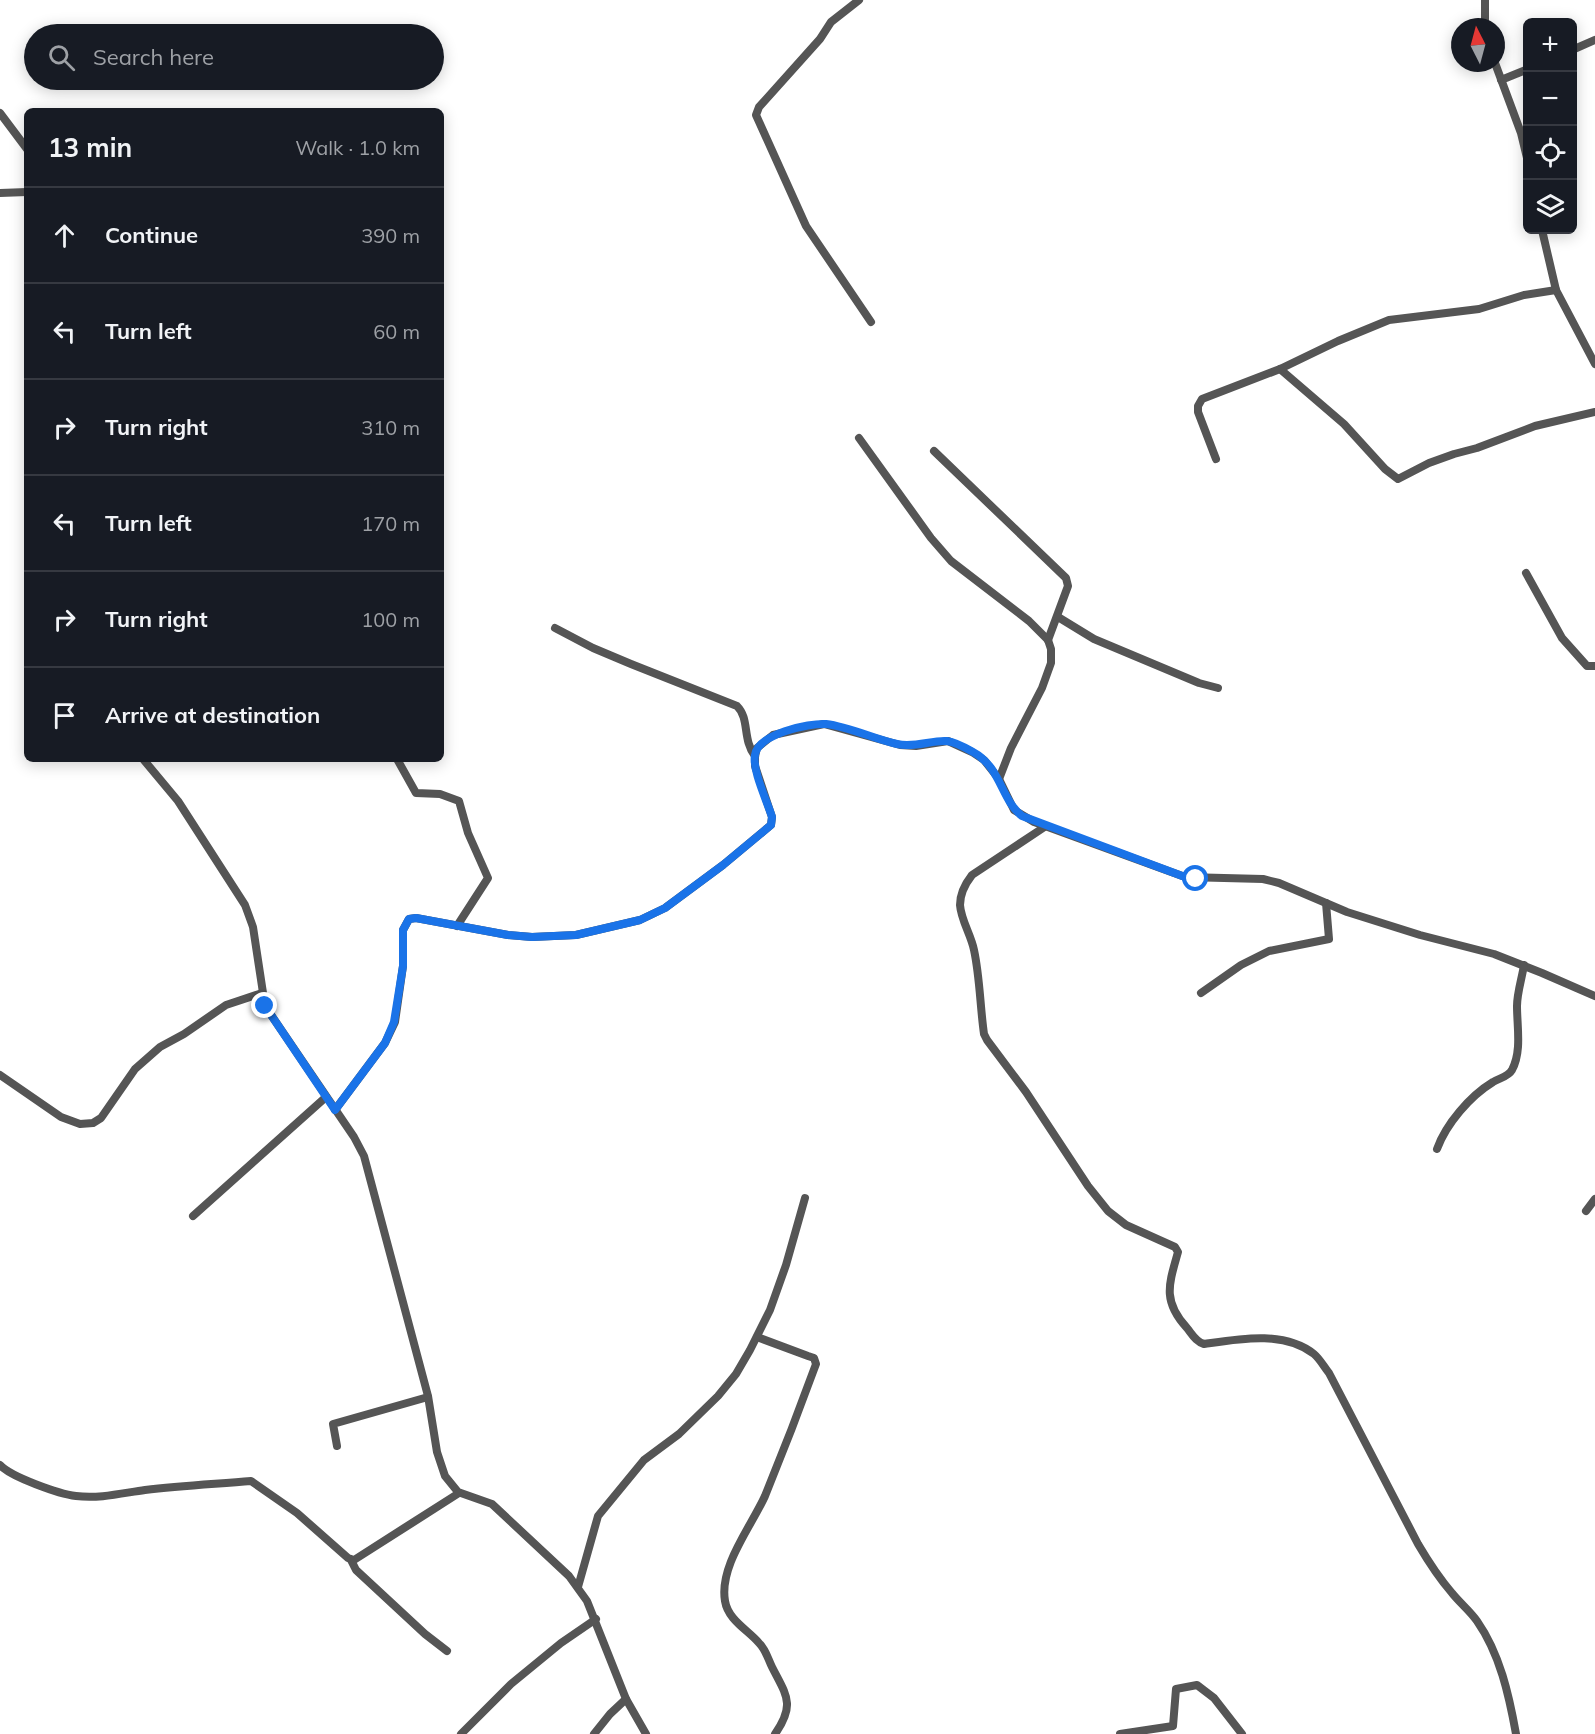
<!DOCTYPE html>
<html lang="en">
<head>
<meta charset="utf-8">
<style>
	body { margin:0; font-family:Mulish,sans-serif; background:#20242c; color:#f1f3f6 }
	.controls { position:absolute; right:18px; top:18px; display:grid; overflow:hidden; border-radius:9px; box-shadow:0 3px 15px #0003 }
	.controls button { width:54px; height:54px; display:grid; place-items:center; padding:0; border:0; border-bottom:2px solid #363941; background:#171b24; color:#f1f3f6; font:30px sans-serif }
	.compass { position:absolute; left:1451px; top:18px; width:54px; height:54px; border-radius:50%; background:#171b24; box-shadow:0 3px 15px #0003; rotate:354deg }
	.stop { position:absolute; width:18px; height:18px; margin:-14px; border:4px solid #1a73e8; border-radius:50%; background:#fff }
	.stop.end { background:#1a73e8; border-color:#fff; box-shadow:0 2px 6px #0008 }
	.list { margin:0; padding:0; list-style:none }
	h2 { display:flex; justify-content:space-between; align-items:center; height:78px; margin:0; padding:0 24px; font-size:26px }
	h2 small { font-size:20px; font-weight:400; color:#9ea1a6 }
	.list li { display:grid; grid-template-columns:39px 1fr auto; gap:18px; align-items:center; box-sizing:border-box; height:96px; padding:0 24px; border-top:2px solid #363941 }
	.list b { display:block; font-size:22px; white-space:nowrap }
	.list em { font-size:20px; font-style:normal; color:#9ea1a6 }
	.icon { flex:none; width:33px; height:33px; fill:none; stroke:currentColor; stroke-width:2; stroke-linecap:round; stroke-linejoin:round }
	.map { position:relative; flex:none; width:1595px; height:1734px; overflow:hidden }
	.search { position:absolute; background:#171b24; box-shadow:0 3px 15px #0003; left:24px; top:24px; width:420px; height:66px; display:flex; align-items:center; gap:15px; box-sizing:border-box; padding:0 21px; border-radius:33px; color:#9ea1a6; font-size:22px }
	.panel { position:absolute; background:#171b24; box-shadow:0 3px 15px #0003; left:24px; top:108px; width:420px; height:654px; border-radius:9px }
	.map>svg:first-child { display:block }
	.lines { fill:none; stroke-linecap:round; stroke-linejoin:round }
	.street { stroke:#555; stroke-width:8 }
	.route { stroke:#1a73e8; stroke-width:8 }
</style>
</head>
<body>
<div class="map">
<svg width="1595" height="1734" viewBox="0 0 1595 1734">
	<rect width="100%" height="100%" fill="#fff"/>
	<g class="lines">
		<!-- street -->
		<g class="street">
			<polyline points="859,0 831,22 820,39 759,107 756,115 806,226 871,322"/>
			<polyline points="1485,0 1485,27"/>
			<polyline points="1572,50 1595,40"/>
			<polyline points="1495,63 1521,133 1528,162"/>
			<polyline points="1501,80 1528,69"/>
			<polyline points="0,113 27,149"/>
			<polyline points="0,193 27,192"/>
			<polyline points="1542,230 1556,290 1595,364"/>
			<polyline points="1280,369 1344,424 1385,469 1398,479 1429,463 1454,454 1477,448 1535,426 1595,412"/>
			<polyline points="859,438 931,538 951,561 1029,621 1048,640 1051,649 1051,663 1042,688 1011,748 999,779"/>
			<polyline points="934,451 1066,578 1068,586 1048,640"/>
			<polyline points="1216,459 1198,412 1198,406 1202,399 1280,369 1338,341 1389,320 1479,309 1524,295 1556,290"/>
			<polyline points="1526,573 1562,638 1587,666 1595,666"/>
			<polyline points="1058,617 1094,639 1199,683 1218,688"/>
			<path d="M555,628L593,648L631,664L737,706C750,719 742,739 755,756"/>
			<polyline points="143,759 178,801 245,905 253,927 265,1006 354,1137 364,1156 428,1396 437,1452 445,1476 458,1492 492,1504 569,1576 587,1601 626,1699 646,1734"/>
			<polyline points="397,759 416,793 440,794 459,801 468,833 488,878 457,926"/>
			<path d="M1046,826L972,875C965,884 960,893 960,905C961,920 971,935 974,950C980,978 980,1006 984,1034L987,1040L1026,1092L1088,1186L1108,1211L1126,1225L1175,1247L1178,1252C1169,1284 1162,1301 1187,1328C1192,1334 1196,1342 1204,1344C1238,1339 1284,1330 1314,1354C1320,1359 1324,1367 1329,1373L1418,1544C1428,1561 1439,1578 1452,1593C1460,1603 1470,1611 1477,1621C1500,1654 1509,1695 1516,1734"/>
			<polyline points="1201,993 1241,965 1269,951 1329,939 1326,903"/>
			<polyline points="0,1075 61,1117 80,1124 93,1123 101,1118 135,1069 160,1047 184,1034 226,1005 262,993"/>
			<polyline points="335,1110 385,1043 395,1022 403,966 403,930 409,919 416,918 508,935 532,937 576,935 640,920 665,908 723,865 771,825 772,817 755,766 755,756 757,748 773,735 824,724 900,745 916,746 948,741 972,752 984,760 999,779 1014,810 1034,822 1185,877 1263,879 1279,883 1347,912 1420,935 1494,954 1542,973 1595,996"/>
			<path d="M1437,1149C1446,1124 1470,1096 1493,1082C1499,1078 1508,1077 1512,1070C1522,1051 1517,1027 1517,1006C1517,993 1522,978 1524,965"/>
			<polyline points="1586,1211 1595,1199"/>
			<polyline points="193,1216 326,1097"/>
			<path d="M757,1337L808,1356L814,1358L816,1364C800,1408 783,1452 765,1496C751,1527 719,1566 725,1601C728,1620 748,1630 759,1643C766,1650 768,1659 772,1667C786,1695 796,1704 775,1734"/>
			<polyline points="337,1446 333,1424 428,1397"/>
			<path d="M0,1465C11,1477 59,1494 76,1496C99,1499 123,1493 145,1490C181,1486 216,1484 251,1481L297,1513L348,1558L354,1560L459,1493"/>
			<polyline points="351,1560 356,1570 425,1634 447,1651"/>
			<polyline points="578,1587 598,1516 644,1460 679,1434 718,1396 736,1374 750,1350 770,1310 786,1265 805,1198"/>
			<polyline points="461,1734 511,1684 561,1643 596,1619"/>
			<polyline points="594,1734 610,1714 626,1699"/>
			<polyline points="1120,1734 1173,1726 1176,1689 1197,1685 1214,1698 1242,1734"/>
		</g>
	</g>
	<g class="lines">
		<!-- route -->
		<path class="route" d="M265,1006L335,1110L385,1043L394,1022L403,966V930L409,919L416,918L508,935L532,937L576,935L640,920L665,908L723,865L771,825L772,817C767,801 752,770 755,755C758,734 808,723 826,724C850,727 874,739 897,744C915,748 931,740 947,741C955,742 966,748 973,752C1001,767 1001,800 1022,816L1185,877L1196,879"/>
	</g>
</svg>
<div class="controls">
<button>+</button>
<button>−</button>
<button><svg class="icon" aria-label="locate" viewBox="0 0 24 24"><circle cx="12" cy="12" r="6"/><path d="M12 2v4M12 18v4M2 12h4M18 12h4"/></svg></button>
<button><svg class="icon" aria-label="layers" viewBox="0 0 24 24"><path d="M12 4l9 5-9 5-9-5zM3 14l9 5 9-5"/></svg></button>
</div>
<svg class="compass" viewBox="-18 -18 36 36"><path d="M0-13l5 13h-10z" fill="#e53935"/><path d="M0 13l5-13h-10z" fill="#9ea1a6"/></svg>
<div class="stop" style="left:1196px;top:879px"></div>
<div class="stop end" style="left:265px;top:1006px"></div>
<div class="search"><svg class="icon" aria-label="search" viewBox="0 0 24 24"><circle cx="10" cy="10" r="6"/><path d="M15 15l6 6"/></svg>Search here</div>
<section class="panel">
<h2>13 min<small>Walk · 1.0 km</small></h2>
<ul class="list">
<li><svg class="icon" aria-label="ahead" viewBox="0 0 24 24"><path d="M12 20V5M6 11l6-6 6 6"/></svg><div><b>Continue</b></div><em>390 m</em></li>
<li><svg class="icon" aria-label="left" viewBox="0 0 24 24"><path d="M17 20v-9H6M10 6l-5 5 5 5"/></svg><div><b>Turn left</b></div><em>60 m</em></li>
<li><svg class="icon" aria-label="right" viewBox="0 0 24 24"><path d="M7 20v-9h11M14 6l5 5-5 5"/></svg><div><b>Turn right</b></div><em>310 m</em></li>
<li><svg class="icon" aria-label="left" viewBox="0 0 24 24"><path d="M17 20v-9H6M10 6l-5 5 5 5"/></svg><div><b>Turn left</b></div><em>170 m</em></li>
<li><svg class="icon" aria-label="right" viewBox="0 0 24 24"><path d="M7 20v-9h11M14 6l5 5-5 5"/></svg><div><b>Turn right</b></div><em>100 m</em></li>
<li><svg class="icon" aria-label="arrive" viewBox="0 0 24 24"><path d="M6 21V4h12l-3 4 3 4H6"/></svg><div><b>Arrive at destination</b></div></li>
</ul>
</section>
</div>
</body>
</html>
